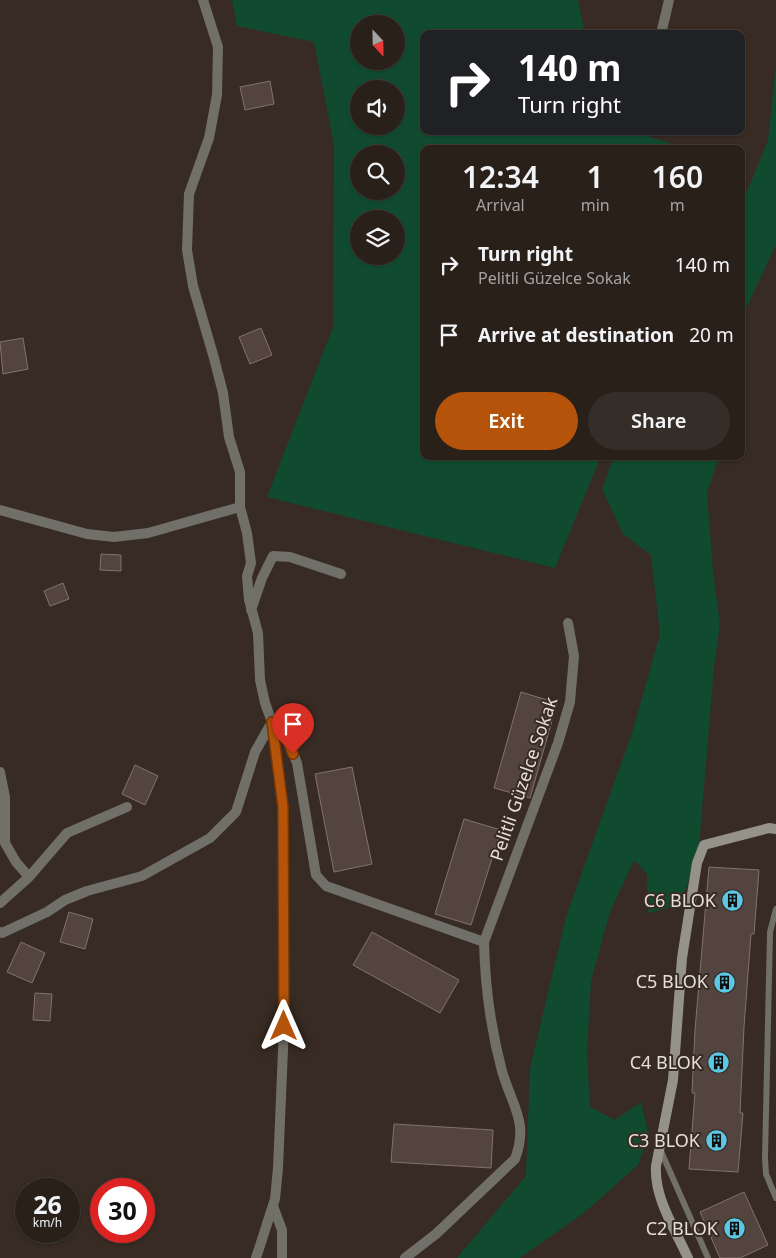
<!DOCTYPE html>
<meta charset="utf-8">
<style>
:root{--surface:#29201a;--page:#352d27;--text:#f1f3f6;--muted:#a5a3a2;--line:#453e39;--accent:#b45309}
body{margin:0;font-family:"Noto Sans",sans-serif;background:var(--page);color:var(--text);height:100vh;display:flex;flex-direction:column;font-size:19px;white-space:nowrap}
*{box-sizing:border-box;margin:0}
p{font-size:16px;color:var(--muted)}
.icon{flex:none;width:28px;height:28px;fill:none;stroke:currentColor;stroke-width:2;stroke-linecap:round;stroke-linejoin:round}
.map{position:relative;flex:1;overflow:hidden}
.details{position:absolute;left:420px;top:145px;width:325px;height:315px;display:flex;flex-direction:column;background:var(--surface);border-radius:10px;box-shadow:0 1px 4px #0004,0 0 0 1px var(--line)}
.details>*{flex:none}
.top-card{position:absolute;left:420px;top:30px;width:325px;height:105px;border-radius:10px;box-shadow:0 1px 4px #0004,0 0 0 1px var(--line);background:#202124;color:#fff;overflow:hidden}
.needle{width:32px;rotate:158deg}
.fabs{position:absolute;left:350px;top:15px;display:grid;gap:10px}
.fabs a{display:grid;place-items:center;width:55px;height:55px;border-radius:50%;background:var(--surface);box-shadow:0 1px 4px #0004,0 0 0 1px var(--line);font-size:25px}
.speed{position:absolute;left:15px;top:1178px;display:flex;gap:10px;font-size:25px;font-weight:700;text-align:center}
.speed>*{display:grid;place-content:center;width:65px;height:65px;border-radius:50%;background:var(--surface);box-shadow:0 1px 4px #0004,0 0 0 1px var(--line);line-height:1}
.speed small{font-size:12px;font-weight:400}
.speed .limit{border:8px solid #d22;background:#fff;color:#111}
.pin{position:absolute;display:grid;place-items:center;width:42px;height:42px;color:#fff;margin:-51px -21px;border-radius:50% 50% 50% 0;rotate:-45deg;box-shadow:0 0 5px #0007}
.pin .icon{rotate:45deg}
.me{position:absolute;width:55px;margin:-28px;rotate:0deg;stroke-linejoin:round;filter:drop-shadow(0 0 4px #0008)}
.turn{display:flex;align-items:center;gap:18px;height:105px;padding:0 15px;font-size:22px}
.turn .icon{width:65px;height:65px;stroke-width:2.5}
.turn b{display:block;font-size:35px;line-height:42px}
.eta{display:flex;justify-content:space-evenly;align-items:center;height:85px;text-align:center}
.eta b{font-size:30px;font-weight:600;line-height:35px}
.action{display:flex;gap:10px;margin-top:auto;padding:10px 15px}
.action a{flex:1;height:58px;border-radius:30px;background:var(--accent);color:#fff;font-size:20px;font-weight:600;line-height:58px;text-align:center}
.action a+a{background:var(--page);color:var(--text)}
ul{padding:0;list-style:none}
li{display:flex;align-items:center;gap:15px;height:70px;padding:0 15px}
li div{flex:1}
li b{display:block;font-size:19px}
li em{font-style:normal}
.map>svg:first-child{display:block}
.green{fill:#104b2f;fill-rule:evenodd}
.building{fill:#53443f;stroke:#82726b}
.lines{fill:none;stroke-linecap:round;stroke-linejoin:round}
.lane{stroke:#706f68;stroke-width:6}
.street{stroke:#706f68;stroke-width:10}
.secondary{stroke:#959389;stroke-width:10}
.route-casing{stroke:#753606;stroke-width:12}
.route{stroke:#b45309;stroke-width:9}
.labels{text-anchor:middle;stroke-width:4;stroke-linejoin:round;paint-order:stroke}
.street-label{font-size:18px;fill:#e6ded8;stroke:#372b23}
.poi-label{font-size:18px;fill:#e6ded8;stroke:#372b23;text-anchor:end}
</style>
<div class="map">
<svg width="776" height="1258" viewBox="0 0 776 1258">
<rect width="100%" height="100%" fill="#372b23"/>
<path class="green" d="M 232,0 L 578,0 L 585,34 L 424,34 L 424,131 L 631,131 L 688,149 L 424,149 L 424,456 L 601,456 L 555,568 L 267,497 L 333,327 L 334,145 L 314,42 L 237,26 ZM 359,24 L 396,24 L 396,61 L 359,61 ZM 359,89 L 396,89 L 396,126 L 359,126 ZM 359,154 L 396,154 L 396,191 L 359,191 ZM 359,219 L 396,219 L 396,256 L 359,256 Z
M 776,65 L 776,245 L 741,319 L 741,206 L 768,140 Z
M 614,456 L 719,456 L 707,493 L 713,572 L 720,623 L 714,666 L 699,846 L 681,905 L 648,913 L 647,874 L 634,860 L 610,912 L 591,981 L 587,1054 L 590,1107 L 615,1120 L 641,1102 L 649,1136 L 638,1165 L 585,1212 L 520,1258 L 457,1258 L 526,1176 L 530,1068 L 566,917 L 632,733 L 660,634 L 651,555 L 623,534 L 602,489 Z"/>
<path class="building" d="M 270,81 L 274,104 L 245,110 L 240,87 Z
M 261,328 L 272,355 L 250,364 L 239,337 Z
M 23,338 L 28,369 L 3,374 L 0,342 Z
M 101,554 L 121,555 L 121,571 L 100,570 Z
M 63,583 L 69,599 L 50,606 L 44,591 Z
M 521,692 L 557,703 L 530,798 L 494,788 Z
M 135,765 L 158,776 L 145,805 L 122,794 Z
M 352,767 L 372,864 L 334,872 L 315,774 Z
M 464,819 L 501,830 L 471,925 L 435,914 Z
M 709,867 L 759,870 L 754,934 L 751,934 L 744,1027 L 740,1113 L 743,1113 L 738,1172 L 689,1169 L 695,1093 L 692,1093 L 695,1030 Z
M 69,912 L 93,919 L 85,949 L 60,942 Z
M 372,932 L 459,980 L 440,1013 L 353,965 Z
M 21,942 L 45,953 L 32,983 L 7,972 Z
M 35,993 L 52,994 L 50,1021 L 33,1020 Z
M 394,1124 L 493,1130 L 491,1168 L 391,1162 Z
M 744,1192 L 768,1245 L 740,1258 L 720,1258 L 700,1212 Z"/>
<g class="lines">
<path class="lane" d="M 776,909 L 770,932 L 765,1158 L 766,1174 L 776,1198
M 660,1149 L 708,1258"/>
<path class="street" d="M 203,0 L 218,47 L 217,95 L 209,138 L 189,194 L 187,250 L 193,286 L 214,358 L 223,393 L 229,437 L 240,472 L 240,507 L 247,533 L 251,563 L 247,576 L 249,600 L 258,633 L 260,680 L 265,703 L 272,722 L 283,807 L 284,1026 L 278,1168 L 275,1199 L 256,1258
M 661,34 L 669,0
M 0,510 L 87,534 L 114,537 L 148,533 L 240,507
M 251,610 L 262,578 L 273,556 L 290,557 L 341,574
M 0,772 L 5,797 L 5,843 L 16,862 L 29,877
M 0,903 L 29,877 L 67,833 L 127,807
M 0,932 L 2,933 L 47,912 L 65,900 L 87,891 L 142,876 L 210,838 L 236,812 L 255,752 L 272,722 L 285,733 L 297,763 L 316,875 L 326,886 L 484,942 L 558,743 L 570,702 L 574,656 L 568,623
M 273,1206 L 282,1230 L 282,1258
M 405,1258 L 436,1234 L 515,1159 C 529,1122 512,1106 502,1071 C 491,1030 485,985 484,942"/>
<path class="secondary" d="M 688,1258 C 675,1229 654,1198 656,1166 L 673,1080 L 682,958 L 697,863 L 704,845 L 769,828 L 776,829"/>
</g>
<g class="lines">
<defs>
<path id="route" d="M 284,1026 L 283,807 L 272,722 L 285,734 L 293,754"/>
</defs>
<use href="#route" class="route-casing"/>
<use href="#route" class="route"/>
</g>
<defs>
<symbol id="building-disc" viewBox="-11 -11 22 22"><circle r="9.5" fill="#5bc8e6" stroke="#372b23"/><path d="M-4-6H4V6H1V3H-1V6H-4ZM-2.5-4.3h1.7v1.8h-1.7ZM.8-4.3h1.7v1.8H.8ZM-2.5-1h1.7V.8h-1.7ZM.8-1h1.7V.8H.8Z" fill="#111"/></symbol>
</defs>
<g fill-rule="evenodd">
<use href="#building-disc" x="720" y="888" width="25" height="25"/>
<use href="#building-disc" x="712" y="970" width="25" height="25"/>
<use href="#building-disc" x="706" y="1050" width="25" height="25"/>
<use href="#building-disc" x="704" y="1128" width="25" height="25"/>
<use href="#building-disc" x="722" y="1216" width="25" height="25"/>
</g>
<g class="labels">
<g class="street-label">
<text transform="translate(524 779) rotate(-71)" y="6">Pelitli Güzelce Sokak</text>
</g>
<g class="poi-label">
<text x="716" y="907">C6 BLOK</text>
<text x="708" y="988">C5 BLOK</text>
<text x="702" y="1069">C4 BLOK</text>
<text x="700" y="1147">C3 BLOK</text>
<text x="718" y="1235">C2 BLOK</text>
</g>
</g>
</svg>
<div class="fabs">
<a><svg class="needle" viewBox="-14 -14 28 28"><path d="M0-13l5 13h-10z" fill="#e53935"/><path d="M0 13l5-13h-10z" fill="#a5a3a2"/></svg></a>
<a><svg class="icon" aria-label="sound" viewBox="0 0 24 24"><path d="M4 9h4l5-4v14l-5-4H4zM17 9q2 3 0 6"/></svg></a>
<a><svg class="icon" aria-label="search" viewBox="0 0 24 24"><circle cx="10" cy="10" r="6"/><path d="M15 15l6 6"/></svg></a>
<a><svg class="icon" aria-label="layers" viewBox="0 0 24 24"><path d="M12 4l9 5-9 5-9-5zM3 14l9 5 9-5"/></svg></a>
</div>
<div class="speed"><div>26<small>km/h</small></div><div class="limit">30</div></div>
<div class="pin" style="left:293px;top:754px;background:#d93025"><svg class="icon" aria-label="arrive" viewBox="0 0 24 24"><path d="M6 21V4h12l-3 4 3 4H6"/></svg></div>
<svg class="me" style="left:284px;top:1026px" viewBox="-20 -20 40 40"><path d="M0-17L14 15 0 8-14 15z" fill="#b45309" stroke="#fff" stroke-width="4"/></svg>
<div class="top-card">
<div class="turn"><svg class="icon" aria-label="right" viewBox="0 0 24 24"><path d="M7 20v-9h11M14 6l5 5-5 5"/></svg><div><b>140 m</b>Turn right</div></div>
</div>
<section class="details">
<div class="eta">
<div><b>12:34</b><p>Arrival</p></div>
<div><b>1</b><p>min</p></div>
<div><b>160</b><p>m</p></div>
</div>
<ul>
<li><svg class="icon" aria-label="right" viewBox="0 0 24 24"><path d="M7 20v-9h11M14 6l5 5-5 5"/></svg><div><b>Turn right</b><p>Pelitli Güzelce Sokak</p></div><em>140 m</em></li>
<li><svg class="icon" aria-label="arrive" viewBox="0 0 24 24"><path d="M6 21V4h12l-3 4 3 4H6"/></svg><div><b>Arrive at destination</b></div><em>20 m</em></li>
</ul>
<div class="action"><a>Exit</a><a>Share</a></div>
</section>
</div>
